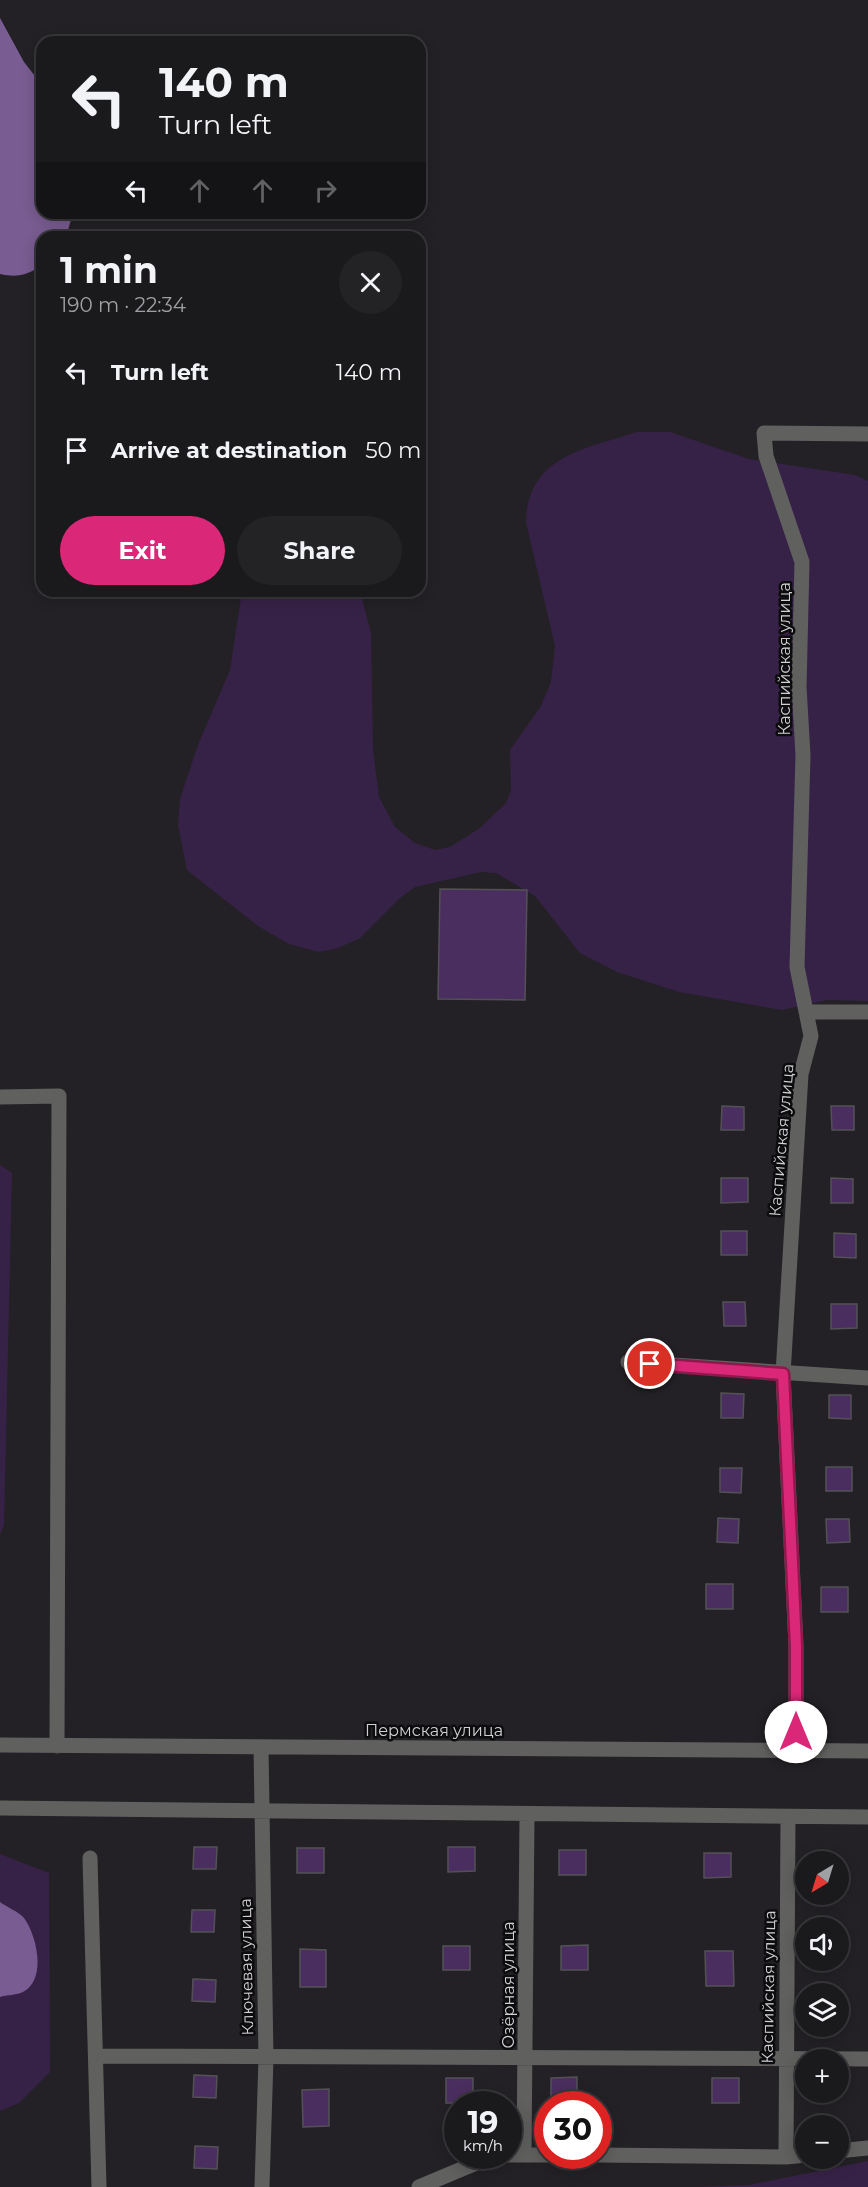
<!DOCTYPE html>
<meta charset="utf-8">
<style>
:root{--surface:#1a191c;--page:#232225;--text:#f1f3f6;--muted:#9fa0a3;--line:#38383b;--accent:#db2777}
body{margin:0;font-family:Montserrat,sans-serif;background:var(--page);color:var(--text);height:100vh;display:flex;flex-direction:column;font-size:22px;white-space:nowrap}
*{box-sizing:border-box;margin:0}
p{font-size:20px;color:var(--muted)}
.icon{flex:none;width:33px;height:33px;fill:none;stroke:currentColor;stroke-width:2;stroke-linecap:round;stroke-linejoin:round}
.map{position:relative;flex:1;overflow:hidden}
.side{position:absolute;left:36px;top:231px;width:390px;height:366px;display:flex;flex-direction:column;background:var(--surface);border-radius:18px;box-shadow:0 3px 15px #0003,0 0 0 2px var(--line)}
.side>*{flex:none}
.top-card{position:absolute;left:36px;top:36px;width:390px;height:183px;border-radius:18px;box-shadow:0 3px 15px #0003,0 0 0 2px var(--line);background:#1a191c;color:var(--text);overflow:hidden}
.needle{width:39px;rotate:218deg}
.fabs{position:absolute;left:795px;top:1851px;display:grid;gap:12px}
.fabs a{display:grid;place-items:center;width:54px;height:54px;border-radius:50%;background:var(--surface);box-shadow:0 3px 15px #0003,0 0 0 2px var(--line);font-size:30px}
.speed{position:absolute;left:444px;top:2091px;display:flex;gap:12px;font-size:30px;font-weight:700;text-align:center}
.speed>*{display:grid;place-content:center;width:78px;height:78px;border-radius:50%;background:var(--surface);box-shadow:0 3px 15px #0003,0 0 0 2px var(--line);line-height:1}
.speed small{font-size:15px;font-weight:400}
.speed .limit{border:9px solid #d22;background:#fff;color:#111}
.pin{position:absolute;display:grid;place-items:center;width:51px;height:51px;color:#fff;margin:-26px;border:3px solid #fff;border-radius:50%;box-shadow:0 2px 6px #0007}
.me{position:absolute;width:66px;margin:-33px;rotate:0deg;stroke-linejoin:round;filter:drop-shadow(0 0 4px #0008)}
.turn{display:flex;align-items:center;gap:21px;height:126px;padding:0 24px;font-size:27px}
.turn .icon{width:78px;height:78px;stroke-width:2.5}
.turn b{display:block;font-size:42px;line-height:51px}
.lanes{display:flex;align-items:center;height:57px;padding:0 24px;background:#0003;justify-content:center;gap:30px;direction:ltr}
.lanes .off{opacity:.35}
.round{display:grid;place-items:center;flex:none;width:63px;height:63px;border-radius:32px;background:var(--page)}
.summary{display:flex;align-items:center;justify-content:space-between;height:102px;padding:0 24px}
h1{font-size:36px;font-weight:700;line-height:45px}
.primary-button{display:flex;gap:12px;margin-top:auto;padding:12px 24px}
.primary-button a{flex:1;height:69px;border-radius:36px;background:var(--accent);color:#fff;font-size:24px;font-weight:700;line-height:69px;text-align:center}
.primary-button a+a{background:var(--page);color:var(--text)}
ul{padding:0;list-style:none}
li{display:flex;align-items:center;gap:18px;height:78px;padding:0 24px}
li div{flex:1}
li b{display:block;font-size:22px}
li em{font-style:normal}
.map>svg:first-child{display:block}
.green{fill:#372247}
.water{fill:#795c91}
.building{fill:#4a2e5f;stroke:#535156;stroke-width:1.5}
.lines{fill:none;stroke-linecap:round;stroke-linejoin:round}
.minor{stroke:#60615f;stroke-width:15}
.route-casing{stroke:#8e194d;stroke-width:15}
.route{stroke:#db2777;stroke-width:10}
.labels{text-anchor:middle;stroke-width:5;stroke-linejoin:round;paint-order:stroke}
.street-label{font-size:16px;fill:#d2d0d3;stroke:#0c0b0d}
</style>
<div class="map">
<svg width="868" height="2187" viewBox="0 0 868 2187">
<rect width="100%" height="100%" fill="#232125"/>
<path class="green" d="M 637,432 L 670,432 L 749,459 L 855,475 L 868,481 L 868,1001 L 827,1000 L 782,1010 L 679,992 L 617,972 L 580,953 L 535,896 L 496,873 L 481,872 L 415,887 L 400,898 L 360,938 L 338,948 L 319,952 L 289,944 L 258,926 L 187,870 L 178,825 L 180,799 L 198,745 L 230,670 L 242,591 L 360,591 L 371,633 L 373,750 L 379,797 L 395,827 L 415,843 L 435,850 L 450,847 L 480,828 L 506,803 L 511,790 L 510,750 L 541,706 L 551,682 L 555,646 L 526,522 C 528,456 585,449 637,432 Z
M 0,1165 L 12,1173 L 4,1525 L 0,1535 Z
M 0,1854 L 49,1873 L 50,2072 L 19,2103 L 0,2111 L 0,1997 L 22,1992 L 23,1917 L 0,1902 Z
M 868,2161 L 868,2187 L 697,2187 L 749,2185 Z"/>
<path class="water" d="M 0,18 L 24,62 L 42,85 L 42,213 L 73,213 L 66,237 L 42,237 L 42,265 C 28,275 17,278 0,274 Z
M 0,1902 C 7,1907 19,1912 24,1918 C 37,1936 47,1979 23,1992 C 17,1995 7,1995 0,1997 Z"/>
<path class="building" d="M 440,889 L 527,890 L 525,1000 L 438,999 Z
M 722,1106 L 744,1107 L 744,1130 L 721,1130 Z
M 831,1106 L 854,1106 L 854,1130 L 832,1130 Z
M 721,1178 L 748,1178 L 748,1202 L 721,1203 Z
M 831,1178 L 853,1179 L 853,1203 L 831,1203 Z
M 721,1231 L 747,1231 L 747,1255 L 721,1255 Z
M 834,1233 L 856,1234 L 856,1258 L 834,1257 Z
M 723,1302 L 745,1302 L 746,1326 L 724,1326 Z
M 831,1304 L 857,1304 L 857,1328 L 831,1329 Z
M 721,1393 L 744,1394 L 743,1418 L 721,1418 Z
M 829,1395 L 851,1395 L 851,1419 L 829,1418 Z
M 826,1467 L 852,1467 L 852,1491 L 826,1491 Z
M 720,1468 L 742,1468 L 741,1493 L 720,1492 Z
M 718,1518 L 739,1519 L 738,1543 L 717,1542 Z
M 826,1519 L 849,1519 L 850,1542 L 827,1543 Z
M 706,1584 L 733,1584 L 733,1609 L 706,1609 Z
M 821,1587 L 848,1587 L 848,1612 L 821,1612 Z
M 194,1847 L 217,1847 L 216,1869 L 193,1869 Z
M 448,1847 L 475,1847 L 475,1871 L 448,1872 Z
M 297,1848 L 324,1848 L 324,1873 L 297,1873 Z
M 559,1850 L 586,1850 L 586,1875 L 559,1875 Z
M 704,1853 L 731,1853 L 731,1877 L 704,1878 Z
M 192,1910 L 215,1910 L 214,1932 L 191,1932 Z
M 588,1945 L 588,1970 L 561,1970 L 561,1946 Z
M 443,1946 L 470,1946 L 470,1970 L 443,1970 Z
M 300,1949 L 326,1950 L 326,1987 L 300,1987 Z
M 705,1951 L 733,1951 L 734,1986 L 706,1986 Z
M 193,1979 L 216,1980 L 215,2002 L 192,2001 Z
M 194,2075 L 217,2076 L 216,2098 L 193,2097 Z
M 577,2077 L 577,2102 L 551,2102 L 551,2078 Z
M 446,2078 L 473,2078 L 473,2103 L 446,2103 Z
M 712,2078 L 739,2078 L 739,2103 L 712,2103 Z
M 329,2089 L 329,2126 L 303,2127 L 302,2090 Z
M 195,2146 L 218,2147 L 217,2169 L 194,2168 Z"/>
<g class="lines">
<path class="minor" d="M 806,1012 L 868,1012
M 0,1097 L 59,1096 L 57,1746
M 628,1362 L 868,1378
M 0,1745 L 868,1751
M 261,1747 L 266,2058 L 262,2187
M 796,1750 L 796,1646 L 783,1374 L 801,1074 L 811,1036 L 797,967 L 803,755 L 799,687 L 802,562 L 766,456 L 764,433 L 868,434
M 0,1808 L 868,1817
M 90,1858 L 99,2187
M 96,2056 L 868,2059
M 838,2151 L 868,2148
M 508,2155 L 548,2155
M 524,2155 L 527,1815
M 598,2155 L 786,2157 L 806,2155
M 786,2157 L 788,1817
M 419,2187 L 493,2156"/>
</g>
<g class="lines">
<defs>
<path id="route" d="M 650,1364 L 783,1374 L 796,1646 L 796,1732"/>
</defs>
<use href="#route" class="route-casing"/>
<use href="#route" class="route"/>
</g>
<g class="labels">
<g class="street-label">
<text transform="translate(784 659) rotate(-90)" y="6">Каспийская улица</text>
<text transform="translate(781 1140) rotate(-85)" y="6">Каспийская улица</text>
<text x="434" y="1736">Пермская улица</text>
<text transform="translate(246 1967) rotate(-91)" y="6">Ключевая улица</text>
<text transform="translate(508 1985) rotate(-90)" y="6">Озёрная улица</text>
<text transform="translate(768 1987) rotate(-89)" y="6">Каспийская улица</text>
</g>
</g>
</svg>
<div class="fabs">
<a><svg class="needle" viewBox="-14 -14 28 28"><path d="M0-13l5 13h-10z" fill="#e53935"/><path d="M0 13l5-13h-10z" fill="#9fa0a3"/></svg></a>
<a><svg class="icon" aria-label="sound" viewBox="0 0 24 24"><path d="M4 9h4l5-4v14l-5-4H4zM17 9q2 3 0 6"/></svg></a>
<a><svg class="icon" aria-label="layers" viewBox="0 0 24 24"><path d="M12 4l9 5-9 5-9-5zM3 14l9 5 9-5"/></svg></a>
<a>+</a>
<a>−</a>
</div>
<div class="speed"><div>19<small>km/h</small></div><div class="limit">30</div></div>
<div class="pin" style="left:650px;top:1364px;background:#d93025"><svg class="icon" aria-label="arrive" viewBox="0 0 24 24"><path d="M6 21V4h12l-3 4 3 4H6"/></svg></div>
<svg class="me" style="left:796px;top:1732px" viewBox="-20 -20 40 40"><circle r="19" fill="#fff"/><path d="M0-13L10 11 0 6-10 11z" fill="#db2777"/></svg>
<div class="top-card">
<div class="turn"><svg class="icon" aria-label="left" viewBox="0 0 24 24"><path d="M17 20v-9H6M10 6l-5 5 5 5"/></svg><div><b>140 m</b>Turn left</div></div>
<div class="lanes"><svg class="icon" aria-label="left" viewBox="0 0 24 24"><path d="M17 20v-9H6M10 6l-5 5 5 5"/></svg><svg class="icon off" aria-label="ahead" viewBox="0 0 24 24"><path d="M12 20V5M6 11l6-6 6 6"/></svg><svg class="icon off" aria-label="ahead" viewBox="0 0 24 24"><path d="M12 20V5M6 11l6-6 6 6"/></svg><svg class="icon off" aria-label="right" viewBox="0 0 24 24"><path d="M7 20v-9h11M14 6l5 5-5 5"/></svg></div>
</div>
<section class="side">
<div class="summary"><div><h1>1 min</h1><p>190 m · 22:34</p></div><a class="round"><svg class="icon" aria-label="close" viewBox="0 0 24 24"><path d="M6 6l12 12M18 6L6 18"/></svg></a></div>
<ul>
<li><svg class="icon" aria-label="left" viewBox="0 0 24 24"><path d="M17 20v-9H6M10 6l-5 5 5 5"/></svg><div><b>Turn left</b></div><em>140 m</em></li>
<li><svg class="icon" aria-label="arrive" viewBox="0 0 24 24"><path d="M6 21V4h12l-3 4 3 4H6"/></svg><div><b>Arrive at destination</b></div><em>50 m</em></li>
</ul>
<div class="primary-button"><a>Exit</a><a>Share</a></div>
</section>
</div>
